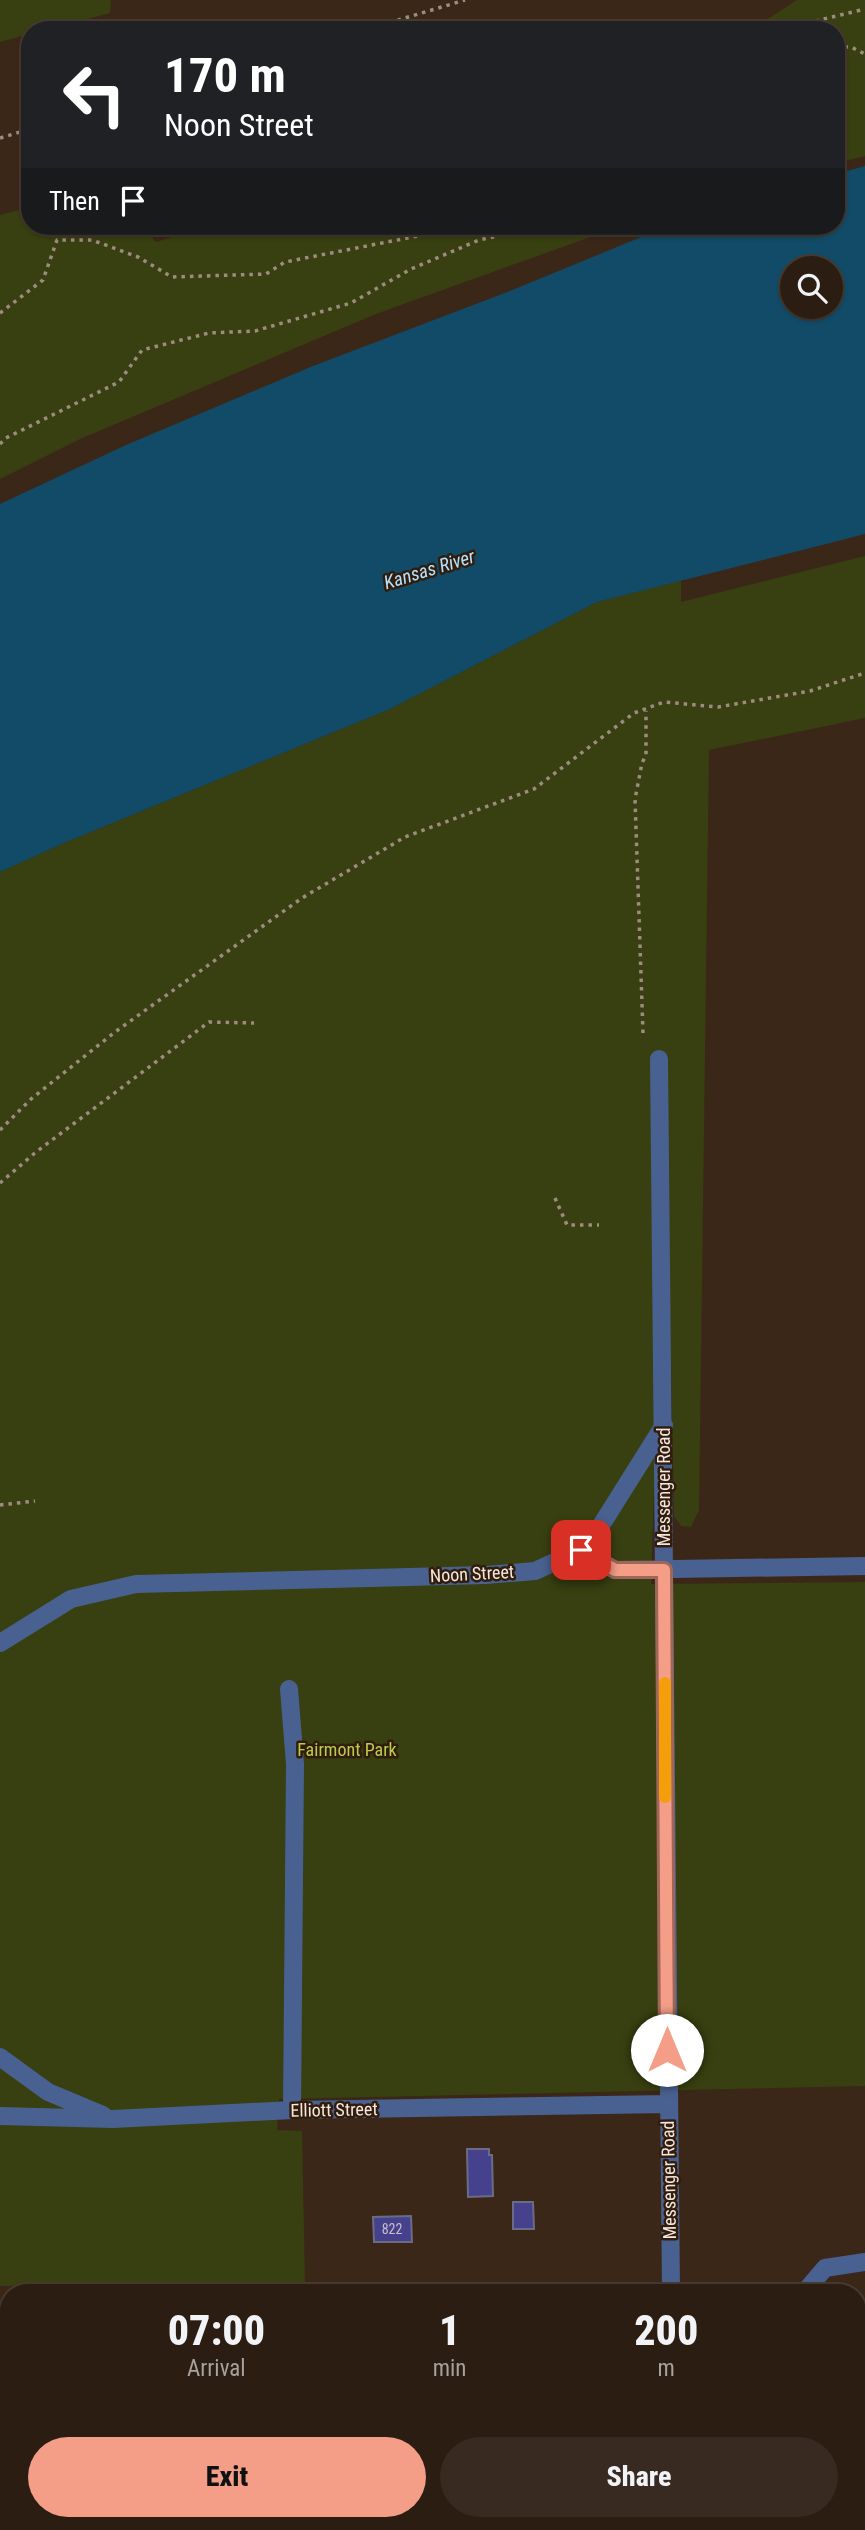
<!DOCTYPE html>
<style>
:root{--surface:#2c1d12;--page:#382a20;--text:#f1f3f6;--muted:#a6a29f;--line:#483b32;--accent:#f49e87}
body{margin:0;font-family:"Roboto Condensed",sans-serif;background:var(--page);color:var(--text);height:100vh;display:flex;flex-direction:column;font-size:26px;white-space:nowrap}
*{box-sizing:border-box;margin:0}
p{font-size:23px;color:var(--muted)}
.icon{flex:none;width:38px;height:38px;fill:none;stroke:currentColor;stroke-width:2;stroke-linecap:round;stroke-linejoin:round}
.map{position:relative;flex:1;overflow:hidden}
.sheet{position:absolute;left:0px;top:2284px;width:866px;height:247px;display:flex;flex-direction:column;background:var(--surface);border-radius:28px 28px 0 0;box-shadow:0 2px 5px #0004,0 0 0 2px var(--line)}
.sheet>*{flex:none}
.banner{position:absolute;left:21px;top:21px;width:824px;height:214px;border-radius:28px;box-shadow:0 2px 5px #0004,0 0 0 2px var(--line);background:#202124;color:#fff;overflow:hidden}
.buttons{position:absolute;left:780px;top:256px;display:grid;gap:14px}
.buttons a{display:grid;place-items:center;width:63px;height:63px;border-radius:50%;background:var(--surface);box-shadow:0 2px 5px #0004,0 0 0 2px var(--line);font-size:35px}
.pin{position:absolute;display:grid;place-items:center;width:60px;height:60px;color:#fff;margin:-30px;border-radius:14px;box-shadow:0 4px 10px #0006}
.me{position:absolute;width:77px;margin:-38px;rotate:0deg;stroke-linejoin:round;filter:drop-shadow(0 0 5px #0008)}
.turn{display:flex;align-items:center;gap:24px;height:147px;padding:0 28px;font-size:32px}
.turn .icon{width:91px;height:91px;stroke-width:2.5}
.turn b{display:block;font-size:49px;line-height:60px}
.then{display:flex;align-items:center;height:66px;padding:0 28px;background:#0003;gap:14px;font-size:26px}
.eta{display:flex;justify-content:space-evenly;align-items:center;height:119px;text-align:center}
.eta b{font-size:42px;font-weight:800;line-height:49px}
.button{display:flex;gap:14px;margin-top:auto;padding:14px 28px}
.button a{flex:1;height:80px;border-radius:42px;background:var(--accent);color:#111;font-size:28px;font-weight:800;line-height:80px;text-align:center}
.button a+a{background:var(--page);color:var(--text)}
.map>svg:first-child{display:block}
.green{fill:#383f10}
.water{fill:#124b67;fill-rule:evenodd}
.building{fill:#46418d;stroke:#6a6c85;stroke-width:2}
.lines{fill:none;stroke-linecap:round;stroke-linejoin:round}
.path{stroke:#9d8c80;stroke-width:3.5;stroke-dasharray:3.5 5;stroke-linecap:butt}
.minor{stroke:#496190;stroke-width:18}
.route-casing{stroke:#9f6758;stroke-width:18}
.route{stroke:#f49e87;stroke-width:12}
.slow{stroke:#f59e0b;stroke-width:12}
.labels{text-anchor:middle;stroke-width:5;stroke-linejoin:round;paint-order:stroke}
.number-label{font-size:14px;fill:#c9beca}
.street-label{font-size:18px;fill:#f5e7de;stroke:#311d0e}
.park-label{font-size:18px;fill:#bbcd4d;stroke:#311d0e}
.water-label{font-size:19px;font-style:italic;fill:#b4e2fe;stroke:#311d0e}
</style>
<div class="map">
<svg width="865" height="2530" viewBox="0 0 865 2530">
<rect width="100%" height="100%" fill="#3b2718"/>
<path class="green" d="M 0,0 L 111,0 L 110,13 L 46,30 L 30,30 L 30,34 L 0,42 Z
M 797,0 L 865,0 L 865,156 L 837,163 L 836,30 L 751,30 Z
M 30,207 L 30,226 L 143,226 L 156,242 L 207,226 L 621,226 L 376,314 L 80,439 L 0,479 L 0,215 Z
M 865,556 L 865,718 L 709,750 L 699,1510 L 691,1527 L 681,1526 L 674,1516 L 666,1105 L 651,1584 L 865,1582 L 865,2086 L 279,2099 L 277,2130 L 302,2131 L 305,2284 L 0,2286 L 0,872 L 64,843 L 390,709 L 597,602 L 681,580 L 681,602 Z"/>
<path class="water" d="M 865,166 L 865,534 L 597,602 L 390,709 L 64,843 L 0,872 L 0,504 L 126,445 L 313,366 L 510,291 L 668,226 L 836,226 L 837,174 ZM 793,268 L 831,268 L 831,306 L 793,306 Z"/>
<path class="building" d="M 467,2149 L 489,2149 L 489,2155 L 492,2155 L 493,2196 L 468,2197 Z
M 513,2202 L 533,2202 L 534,2229 L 513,2229 Z
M 411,2216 L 412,2242 L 374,2242 L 373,2217 Z"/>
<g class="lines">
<path class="path" d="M 365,30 L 465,0
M 792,30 L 799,25 L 865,9
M 836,47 L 851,47 L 865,54
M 0,138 L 30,129
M 0,313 L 43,280 L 57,240 L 92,240 L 138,257 L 172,277 L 266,274 L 285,262 L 428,234 L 444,226
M 0,444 L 6,438 L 119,382 L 142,350 L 209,333 L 255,331 L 351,303 L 411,269 L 479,240 L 543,226
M 643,1033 L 635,799 L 642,763 L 646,755 L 646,711
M 0,1130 L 31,1099 L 115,1032 L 302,898 L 405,837 L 534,789 L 634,713 L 664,702 L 718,707 L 810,691 L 865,673
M 0,1183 L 36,1152 L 209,1022 L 254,1023
M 555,1198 L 567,1225 L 599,1225
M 0,1505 L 35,1501"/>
<path class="minor" d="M 659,1059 L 671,2292
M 581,1550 L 600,1527 L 664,1425
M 0,1643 L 71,1599 L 136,1584 L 486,1575 L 535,1571 L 581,1550 L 615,1570 L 865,1566
M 289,1689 L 295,1764 L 292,2110
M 0,2057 L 48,2092 L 103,2115
M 0,2116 L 113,2119 L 292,2110 L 667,2104
M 807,2292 L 808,2288 L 825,2268 L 865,2262
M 674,2522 L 675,2530"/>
</g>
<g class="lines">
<defs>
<path id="route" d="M 581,1550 L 615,1570 L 664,1570 L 667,2050"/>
</defs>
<use href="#route" class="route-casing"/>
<use href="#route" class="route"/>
<path class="slow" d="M 665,1683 L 665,1797"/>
</g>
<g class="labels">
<g class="number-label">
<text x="392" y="2234">822</text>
</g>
<g class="street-label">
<text transform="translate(664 1487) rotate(-90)" y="6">Messenger Road</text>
<text transform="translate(472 1574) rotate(-3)" y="6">Noon Street</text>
<text transform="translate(334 2110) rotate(-1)" y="6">Elliott Street</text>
<text transform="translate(669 2180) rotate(-91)" y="6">Messenger Road</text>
</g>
<g class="park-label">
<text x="347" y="1756">Fairmont Park</text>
</g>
<g class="water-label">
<text transform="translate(429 569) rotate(-17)" y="7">Kansas River</text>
</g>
</g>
</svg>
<div class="buttons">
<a><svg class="icon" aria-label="search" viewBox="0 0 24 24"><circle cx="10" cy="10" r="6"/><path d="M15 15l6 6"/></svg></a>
</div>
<div class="pin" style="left:581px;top:1550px;background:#d93025"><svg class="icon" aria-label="arrive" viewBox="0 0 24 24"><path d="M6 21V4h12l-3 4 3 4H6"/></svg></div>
<svg class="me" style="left:667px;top:2050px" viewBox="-20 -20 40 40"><circle r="19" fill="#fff"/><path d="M0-13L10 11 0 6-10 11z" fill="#f49e87"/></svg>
<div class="banner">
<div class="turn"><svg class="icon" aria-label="left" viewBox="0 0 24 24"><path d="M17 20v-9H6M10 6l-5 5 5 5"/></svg><div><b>170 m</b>Noon Street</div></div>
<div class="then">Then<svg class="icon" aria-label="arrive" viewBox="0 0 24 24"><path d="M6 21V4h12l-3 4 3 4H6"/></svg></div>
</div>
<section class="sheet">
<div class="eta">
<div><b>07:00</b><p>Arrival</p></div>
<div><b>1</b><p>min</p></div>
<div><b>200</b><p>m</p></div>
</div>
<div class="button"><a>Exit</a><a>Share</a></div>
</section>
</div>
